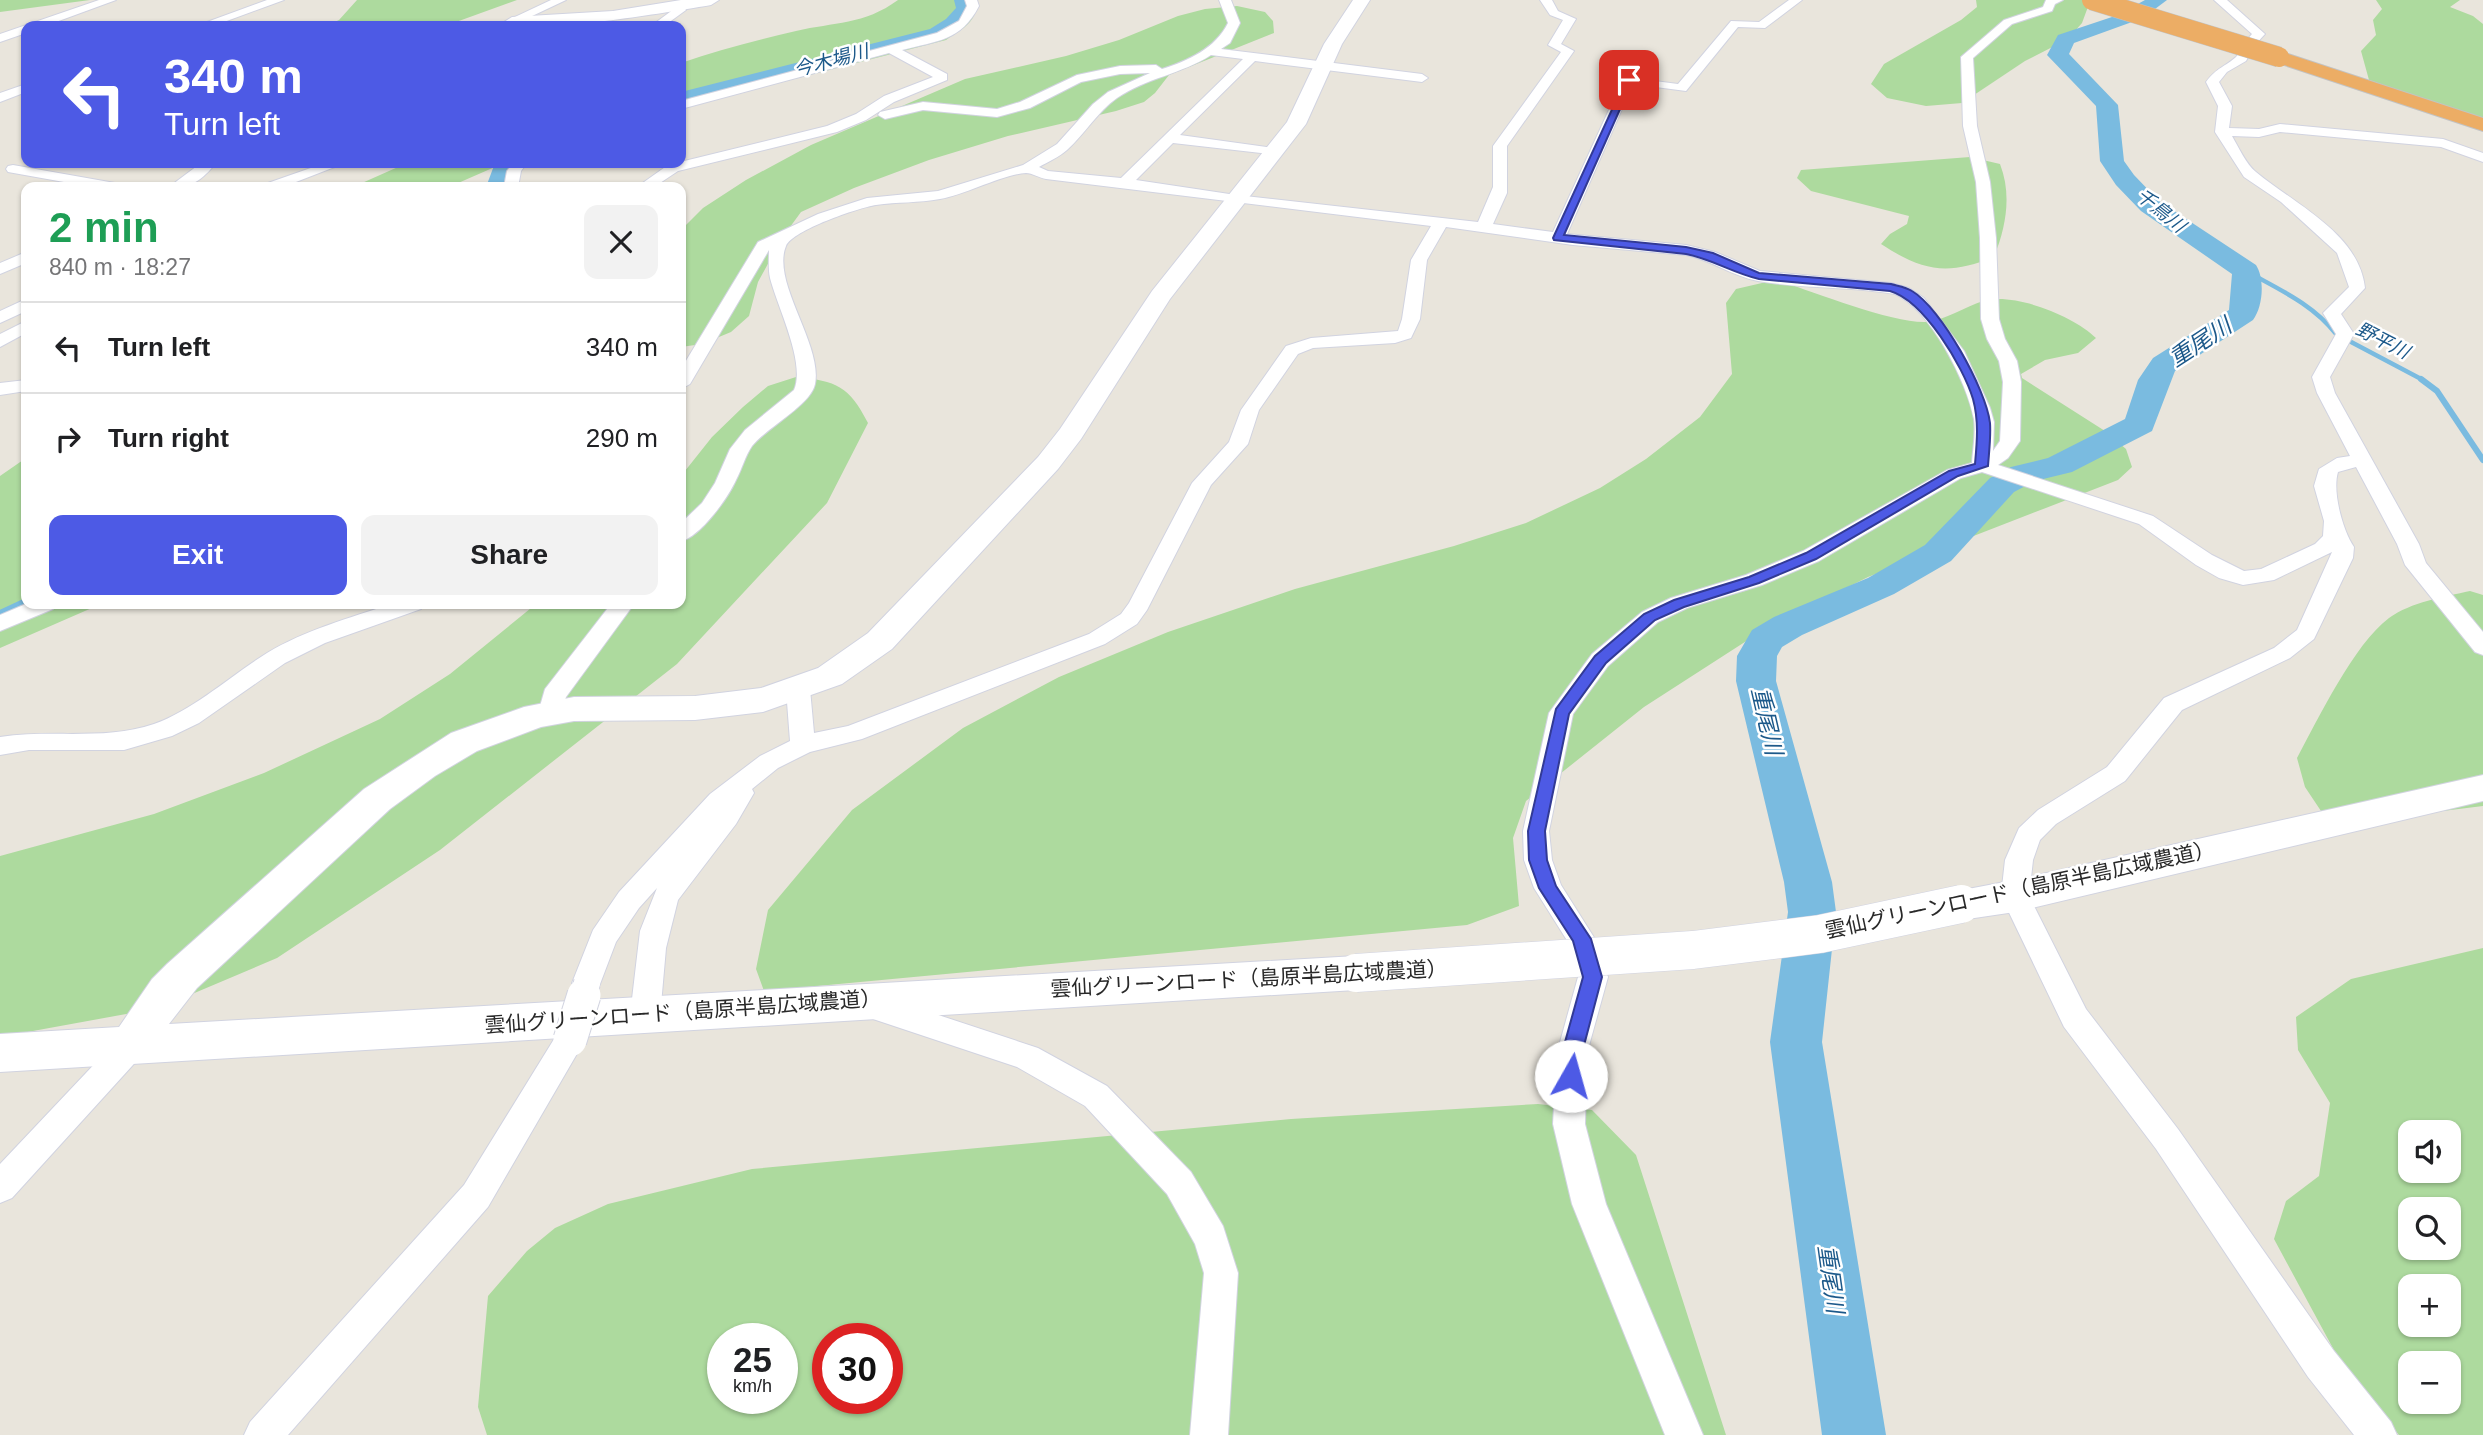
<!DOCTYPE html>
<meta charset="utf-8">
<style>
:root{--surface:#fff;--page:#f2f2f2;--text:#202124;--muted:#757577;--line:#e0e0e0;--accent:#4d5ae5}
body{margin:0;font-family:Arial,"Noto Sans JP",sans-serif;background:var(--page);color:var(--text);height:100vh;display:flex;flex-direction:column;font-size:26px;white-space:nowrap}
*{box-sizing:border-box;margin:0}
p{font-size:23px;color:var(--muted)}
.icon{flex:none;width:38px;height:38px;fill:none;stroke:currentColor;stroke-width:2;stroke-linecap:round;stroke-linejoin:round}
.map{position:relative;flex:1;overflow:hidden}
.panel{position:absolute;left:21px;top:182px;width:665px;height:427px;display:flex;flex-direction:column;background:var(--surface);border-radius:14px;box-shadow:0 2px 5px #0004}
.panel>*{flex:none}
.top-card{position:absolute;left:21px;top:21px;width:665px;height:147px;border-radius:14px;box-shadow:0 2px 5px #0004;background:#4d5ae5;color:#fff;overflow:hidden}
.buttons{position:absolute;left:2398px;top:1120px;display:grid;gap:14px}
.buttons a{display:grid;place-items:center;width:63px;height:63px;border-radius:14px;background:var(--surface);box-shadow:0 2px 5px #0004;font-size:35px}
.speed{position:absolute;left:707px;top:1323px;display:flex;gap:14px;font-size:35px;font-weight:700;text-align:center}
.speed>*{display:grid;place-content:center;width:91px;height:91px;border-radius:50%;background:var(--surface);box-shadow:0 2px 5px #0004;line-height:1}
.speed small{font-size:18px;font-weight:400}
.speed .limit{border:10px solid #d22;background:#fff;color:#111}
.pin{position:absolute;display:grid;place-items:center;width:60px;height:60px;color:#fff;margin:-30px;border-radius:14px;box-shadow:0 4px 10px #0006}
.me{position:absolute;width:77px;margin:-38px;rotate:7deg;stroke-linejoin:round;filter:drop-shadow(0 0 5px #0008)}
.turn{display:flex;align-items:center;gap:24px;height:147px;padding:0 28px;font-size:32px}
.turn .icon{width:91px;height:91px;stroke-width:2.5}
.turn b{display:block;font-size:49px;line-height:60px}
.round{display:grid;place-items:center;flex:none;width:74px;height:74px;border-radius:14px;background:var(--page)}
.headline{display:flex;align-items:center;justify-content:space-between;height:119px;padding:0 28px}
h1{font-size:42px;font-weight:800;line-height:52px;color:#1e9e55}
.button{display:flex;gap:14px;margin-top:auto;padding:14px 28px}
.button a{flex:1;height:80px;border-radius:14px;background:var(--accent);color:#fff;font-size:28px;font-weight:800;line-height:80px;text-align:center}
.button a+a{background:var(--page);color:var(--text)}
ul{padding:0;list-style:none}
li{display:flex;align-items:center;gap:21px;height:91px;padding:0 28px;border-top:2px solid var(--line)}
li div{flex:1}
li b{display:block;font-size:26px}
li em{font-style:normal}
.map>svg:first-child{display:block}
.green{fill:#adda9e;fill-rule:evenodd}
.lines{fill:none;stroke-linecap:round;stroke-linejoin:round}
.stream-far1{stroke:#7abbe0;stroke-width:4.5}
.stream{stroke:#7abbe0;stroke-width:6}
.river{fill:#7abbe0;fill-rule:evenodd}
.street-casing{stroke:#d1d3e0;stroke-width:2}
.secondary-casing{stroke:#d1d3e0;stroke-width:2}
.highway-casing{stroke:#c3c3c3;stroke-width:2}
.street{fill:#fff;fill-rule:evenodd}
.secondary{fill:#fff;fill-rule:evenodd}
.highway{fill:#ecad65;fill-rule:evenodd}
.street-bridge-far1-casing{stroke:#d1d3e0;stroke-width:28;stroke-linecap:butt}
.street-bridge-casing{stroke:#d1d3e0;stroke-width:35;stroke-linecap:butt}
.secondary-bridge-casing{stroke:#d1d3e0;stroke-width:39;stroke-linecap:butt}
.highway-bridge-casing{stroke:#c3c3c3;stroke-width:21;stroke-linecap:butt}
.street-bridge-far1{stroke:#fff;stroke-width:26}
.street-bridge{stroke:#fff;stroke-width:33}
.secondary-bridge{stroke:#fff;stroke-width:38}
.highway-bridge{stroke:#ecad65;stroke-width:20}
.route{fill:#4d5ae5;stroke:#323a95;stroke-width:2}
.labels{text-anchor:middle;stroke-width:5;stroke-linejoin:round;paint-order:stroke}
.far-water-label{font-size:19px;font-style:italic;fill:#1c598a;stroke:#fff}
.street-label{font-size:21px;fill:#292929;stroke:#fff}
.water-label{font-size:23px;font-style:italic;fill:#1c598a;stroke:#fff}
</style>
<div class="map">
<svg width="2483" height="1435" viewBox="0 0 2483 1435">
<rect width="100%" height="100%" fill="#e9e5dc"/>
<path class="green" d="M 0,0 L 90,0 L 0,12 Z
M 357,0 L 517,0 L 445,26 L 326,26 L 339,20 Z
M 898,0 L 975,0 C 980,21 961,30 946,40 L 681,108 L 681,63 C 718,50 757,40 796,31 C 834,22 864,25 898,0 Z
M 1976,0 L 2084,0 L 2089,4 L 2082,23 L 2068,39 L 2025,61 L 1962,103 L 1926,106 L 1887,98 L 1871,84 L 1884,64 L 1961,20 L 1977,7 Z
M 2376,0 L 2460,0 L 2450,7 L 2473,16 L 2483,24 L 2483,120 L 2369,80 L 2361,51 L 2376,35 L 2373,20 L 2382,9 Z
M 1237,6 L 1265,12 L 1273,21 L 1274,33 L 1169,75 L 1155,93 L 1144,102 L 1116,111 L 1008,136 L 929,160 L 854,188 L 801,212 L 782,238 L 758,282 L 749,316 L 731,332 L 702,344 L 681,347 L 681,230 L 703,208 L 746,180 L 811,145 L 965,79 L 1066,56 L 1119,40 L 1178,16 L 1205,9 Z
M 1970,157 L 2000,164 C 2012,195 2006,227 1994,257 C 1947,276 1922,271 1881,244 L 1890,234 L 1907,224 L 1909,216 L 1811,191 L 1797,178 L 1801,170 Z
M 407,163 L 504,163 L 449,187 L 353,187 Z
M 1783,282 C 1816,293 1895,324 1927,322 C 1945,320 1965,307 1983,301 C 2014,292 2074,316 2096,338 L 2078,353 L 2045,360 L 2021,374 L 2022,378 L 2105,431 L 2126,449 L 2132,467 L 2118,480 L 1868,577 L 1765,629 L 1644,707 L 1526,801 L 1513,838 L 1519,906 L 1467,925 L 764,991 L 756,969 L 768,910 L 852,810 L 963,728 L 1059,677 L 1168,632 L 1295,589 L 1454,546 L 1526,523 L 1600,488 L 1646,459 L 1700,417 L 1732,374 L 1726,303 L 1736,289 L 1762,283 Z
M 796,377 C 837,381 849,386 868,423 L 827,503 L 677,664 L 440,850 L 277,958 L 159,1008 L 0,1037 L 0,856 L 154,814 L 264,773 L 380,719 L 450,674 L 536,604 L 681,604 L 681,476 L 712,437 L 743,407 L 768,386 Z
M 26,458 L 26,604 L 101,604 L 0,648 L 0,476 Z
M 2470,591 L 2483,595 L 2483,806 L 2362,821 L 2321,811 L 2305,787 L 2297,758 C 2318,719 2354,644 2389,618 C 2411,602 2444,597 2470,591 Z
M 2483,948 L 2483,1435 L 2399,1435 L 2342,1365 L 2274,1239 L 2286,1201 L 2319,1176 L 2330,1103 L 2298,1050 L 2296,1017 L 2351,979 ZM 2410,1132 L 2448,1132 L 2448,1171 L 2410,1171 ZM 2410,1209 L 2448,1209 L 2448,1248 L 2410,1248 ZM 2410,1286 L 2448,1286 L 2448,1325 L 2410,1325 ZM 2410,1363 L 2448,1363 L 2448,1402 L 2410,1402 Z
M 1538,1104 L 1592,1110 L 1636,1155 L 1726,1435 L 487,1435 L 478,1407 L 488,1296 L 527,1251 L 555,1228 L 608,1204 L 752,1169 L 1291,1119 ZM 723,1339 L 782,1339 L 782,1398 L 723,1398 ZM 828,1339 L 887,1339 L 887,1398 L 828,1398 Z"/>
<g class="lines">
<path class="stream-far1" d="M 2246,271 C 2278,289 2313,304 2336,334 L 2423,380"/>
<path class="stream" d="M 2421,379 L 2437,391 L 2483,460
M 0,613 L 26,601"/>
<path class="river" d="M 954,0 L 974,0 L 976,8 L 964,24 L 944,37 L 681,106 L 681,92 L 930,29 L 946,19 L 956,8 Z
M 2145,0 L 2167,0 L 2143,18 L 2074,43 L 2069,54 L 2118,105 L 2124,161 L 2134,175 L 2159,201 L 2256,265 C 2265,279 2263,307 2253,320 L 2175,371 L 2152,431 L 2072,472 L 2035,481 L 2014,492 L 1951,561 L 1894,594 L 1802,635 L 1782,647 L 1777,656 L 1776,681 L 1832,882 L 1836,912 L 1822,1042 L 1886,1435 L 1822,1435 L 1770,1042 L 1788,912 L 1784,882 L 1736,681 L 1737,656 L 1752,630 L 1774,617 L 1868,578 L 1925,545 L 1990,478 L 2011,467 L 2048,458 L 2125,419 L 2138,380 L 2153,358 L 2229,310 L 2232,274 L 2141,211 L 2116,185 L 2100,161 L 2096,106 L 2047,55 L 2058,35 L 2118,15 Z
M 495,163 L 519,163 L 511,187 L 486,187 Z"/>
<defs>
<path id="street" d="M 99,0 L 116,0 L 45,26 L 26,26 L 26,33 L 0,42 L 0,34 Z
M 267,0 L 284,0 L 213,26 L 196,26 Z
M 551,0 L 566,0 L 511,26 L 496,26 Z
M 965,0 L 977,0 L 979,6 C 961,41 937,41 902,50 L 947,74 L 947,80 L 894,102 L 866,120 L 837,132 L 678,171 L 654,187 L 637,187 L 668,165 L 827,126 L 856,114 L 884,96 L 933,77 L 889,53 L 681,109 L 681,101 L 937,33 L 959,21 L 967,6 Z
M 1219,0 L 1231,0 L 1240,23 L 1230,43 L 1221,49 L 1422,74 L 1428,78 L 1422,82 L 1255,61 L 1180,135 L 1274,148 L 1281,152 L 1279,155 L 1173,143 L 1136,180 L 1236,195 L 1478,222 L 1493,187 L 1493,146 L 1561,52 L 1548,45 L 1563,20 L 1550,15 L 1540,0 L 1552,0 L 1558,11 L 1576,19 L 1561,44 L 1574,51 L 1507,146 L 1507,193 L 1493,224 L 1553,232 L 1624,77 L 1678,84 L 1731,21 L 1759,22 L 1789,0 L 1802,0 L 1765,28 L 1738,27 L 1686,91 L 1633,84 L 1567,234 L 1686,245 L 1715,252 L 1760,271 L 1891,283 L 1909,288 L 1924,298 L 1964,351 L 1990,408 L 1994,422 L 1993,451 L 2000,441 L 2003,382 L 1999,361 L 1987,339 L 1981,319 L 1980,238 L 1976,182 L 1963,126 L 1961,57 L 2004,20 L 2043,7 L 2046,0 L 2063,0 L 2055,4 L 2052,11 L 2012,24 L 1973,58 L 1977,126 L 1990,182 L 1996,238 L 1999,319 L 2005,339 L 2017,361 L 2021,382 L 2020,441 L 2008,458 L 1998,465 L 2153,516 L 2212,555 L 2244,571 L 2261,569 L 2315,544 L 2323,536 L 2324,521 L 2314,486 L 2319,469 L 2337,458 L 2350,456 L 2317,393 L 2312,377 L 2336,334 L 2323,313 L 2349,287 L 2337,253 L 2281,202 L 2244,177 L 2215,132 L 2218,106 L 2206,82 C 2217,67 2225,67 2236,57 C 2242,51 2245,41 2252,34 L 2214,0 L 2227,0 L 2265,34 L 2253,47 L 2246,61 L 2227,72 L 2219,82 L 2232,106 L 2229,128 L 2259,129 L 2280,124 L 2443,139 L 2483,153 L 2483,162 L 2441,147 L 2280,132 L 2259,137 L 2232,136 C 2239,148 2246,164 2256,172 C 2294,204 2359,233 2365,288 L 2341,314 L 2354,334 L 2330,377 L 2335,393 L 2419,544 L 2426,563 L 2483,632 L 2483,655 L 2475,652 L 2405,565 L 2397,544 L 2356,467 L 2338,472 C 2332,492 2343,531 2354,547 L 2353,558 L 2314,639 L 2290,658 L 2182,710 L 2125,781 L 2056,824 L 2040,840 L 2033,860 L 2029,896 L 2086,1009 L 2178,1129 L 2334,1351 L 2391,1422 L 2397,1435 L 2354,1435 L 2308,1377 L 2156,1149 L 2064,1027 L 2001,896 L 2005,860 L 2019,828 L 2038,810 L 2107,767 L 2164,698 L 2274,648 L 2297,630 L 2332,552 L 2274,580 L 2243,585 L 2219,578 L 2196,565 L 2139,524 L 1982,472 L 1961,478 L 1819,561 L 1762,585 L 1687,608 L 1658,622 L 1608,666 L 1573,714 L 1549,831 L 1552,860 L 1561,885 L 1595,939 L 1608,977 L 1587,1053 L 1585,1124 L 1606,1204 L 1703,1435 L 1665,1435 L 1572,1204 L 1553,1124 L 1557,1053 L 1578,977 L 1568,942 L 1534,888 L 1524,860 L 1523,831 L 1549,713 L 1592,654 L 1642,612 L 1671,598 L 1746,575 L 1803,551 L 1947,470 L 1972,463 C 1973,448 1976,433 1974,419 C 1967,382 1931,310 1895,294 C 1850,286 1803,289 1758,281 C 1732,276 1711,260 1686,255 L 1573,245 L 1446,227 L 1427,260 L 1420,319 L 1411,338 L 1395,343 L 1313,348 L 1298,354 L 1259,410 L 1248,444 L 1211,485 L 1147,610 L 1137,624 L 1105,644 L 862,739 L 810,752 L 778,768 L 752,789 L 754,793 L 736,824 L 678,900 L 666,948 L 660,1016 L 656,1025 L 645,1029 L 634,1025 L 630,1016 L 640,931 L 657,888 L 639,908 L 616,942 L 597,992 L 587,995 L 577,992 L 572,983 L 593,930 L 619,892 L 710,794 L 760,756 L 790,741 L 786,689 L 790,683 L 798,681 L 806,683 L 810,689 L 814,733 L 848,726 L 1089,634 L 1121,614 L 1129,603 L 1192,483 L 1229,442 L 1241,410 L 1286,346 L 1311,338 L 1398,331 L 1402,319 L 1411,260 L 1431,226 L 1046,179 C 1040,178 1032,173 1026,173 C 1003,174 965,195 940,199 C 919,203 897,202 876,205 C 858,208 793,230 786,246 C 771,282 823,345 815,384 C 811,405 766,428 752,446 C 745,456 742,469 736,480 C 728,498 700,537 681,541 L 681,523 L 702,503 L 715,483 L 730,449 L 745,430 L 794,390 C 806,363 777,306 770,278 C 768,269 769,259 769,250 L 690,384 L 681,389 L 681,369 L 758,242 L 818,214 L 867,198 L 938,191 L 1023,165 L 1057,144 L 1093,104 L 1108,92 L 1150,73 L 1120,74 L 1081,82 L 1030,108 L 997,117 L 923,110 L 885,119 L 878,115 L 880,112 L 923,102 L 997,109 L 1020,102 L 1077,75 L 1120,66 L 1156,65 L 1162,69 C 1188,61 1216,48 1228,23 ZM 1211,55 L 1243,59 L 1121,178 L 1048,171 L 1039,167 C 1048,162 1059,157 1067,150 C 1085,134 1097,112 1117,98 C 1146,78 1182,74 1211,55 Z
M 675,5 L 683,5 L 686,10 L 664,26 L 651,26 L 674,9 Z
M 26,84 L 26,92 L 0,102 L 0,93 Z
M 201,163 L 216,163 C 201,181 193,187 169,187 Z
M 325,163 L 345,163 L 283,187 L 263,187 L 265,184 Z
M 513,163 L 527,163 L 521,171 L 518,187 L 504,187 L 507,171 Z
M 13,165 L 115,183 L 122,187 L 92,187 L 8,172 L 6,169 L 8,166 Z
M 26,252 L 26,263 L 0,274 L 0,263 Z
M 26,299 L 26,311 L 0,323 L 0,311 Z
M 26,321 L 26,333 L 0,347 L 0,334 Z
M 26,380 L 26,391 L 0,395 L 0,383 Z
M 26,604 L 56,604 L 53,609 L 0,631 L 0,615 Z
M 391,604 L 424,604 L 421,609 L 325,643 L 285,663 L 199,723 L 172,736 L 124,750 L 29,750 L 0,755 L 0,737 C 51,729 105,741 154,724 C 195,709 230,676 267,653 C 305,630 350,618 391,604 Z
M 611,604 L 634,604 L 566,697 L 559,719 L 550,721 L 541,719 L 538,713 L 545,689 Z
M 875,994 L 1038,1048 L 1107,1086 L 1191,1172 L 1223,1226 L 1238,1273 L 1228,1435 L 1190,1435 L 1204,1273 L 1195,1244 L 1167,1194 L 1085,1106 L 1017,1067 L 864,1016 L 860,1007 L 864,998 Z
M 570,1027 L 581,1031 L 585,1040 L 488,1207 L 288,1435 L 244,1435 L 250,1422 L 464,1185 L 559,1031 Z
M 131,1033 L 142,1037 L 146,1046 L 142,1055 L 12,1198 L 0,1203 L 0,1164 L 120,1037 Z"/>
<path id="secondary" d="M 681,0 L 719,0 L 711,5 C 682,10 518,38 504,22 L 512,17 L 613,11 Z
M 1353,0 L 1370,0 L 1342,44 L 1306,124 L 1170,299 L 1081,439 L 1058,469 L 892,649 L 842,684 L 763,712 L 695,720 L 574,721 L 541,727 L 477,751 L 435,776 L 390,809 L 197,988 L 169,1024 L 1356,956 L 1371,961 L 1377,973 L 1371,985 L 1356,990 L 0,1072 L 0,1034 L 119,1027 L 152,979 L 167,964 L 364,789 L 451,733 L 524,707 L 574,697 L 695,696 L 761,688 L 818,668 L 868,633 L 1038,457 L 1060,429 L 1152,291 L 1287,122 L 1324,44 Z
M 2483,775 L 2483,801 L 2015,912 L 1961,920 L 1947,915 L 1941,904 L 1947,893 L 2015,880 Z"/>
<path id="highway" d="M 2279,51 L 2483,118 L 2483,131 L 2272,61 L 2269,57 L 2272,53 Z"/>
</defs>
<use href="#street" class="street-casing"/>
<use href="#secondary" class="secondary-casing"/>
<use href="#highway" class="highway-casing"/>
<use href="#street" class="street"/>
<use href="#secondary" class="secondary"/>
<use href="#highway" class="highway"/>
<defs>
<path id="street-bridge-far1" d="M 583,996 L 587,983"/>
<path id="street-bridge" d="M 570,1040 L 584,995"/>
<path id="secondary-bridge" d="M 1356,973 L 1693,950 L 1820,934 L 1961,904"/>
<path id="highway-bridge" d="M 2092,0 L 2279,57"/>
</defs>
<use href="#street-bridge-far1" class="street-bridge-far1-casing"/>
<use href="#street-bridge" class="street-bridge-casing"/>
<use href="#secondary-bridge" class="secondary-bridge-casing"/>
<use href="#highway-bridge" class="highway-bridge-casing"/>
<use href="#street-bridge-far1" class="street-bridge-far1"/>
<use href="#street-bridge" class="street-bridge"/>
<use href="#secondary-bridge" class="secondary-bridge"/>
<use href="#highway-bridge" class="highway-bridge"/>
</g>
<path class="route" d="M 1626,79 L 1633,80 L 1564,235 L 1686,247 L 1713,253 L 1759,273 L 1891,284 C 1898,286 1906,287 1912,291 C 1941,308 1986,389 1990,423 C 1991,437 1989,452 1988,466 L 1958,476 L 1816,559 L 1759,583 L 1684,607 L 1655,620 L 1606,663 L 1569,714 L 1545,831 L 1547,860 L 1556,886 L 1591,939 L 1602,977 L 1582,1053 L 1581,1076 L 1578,1083 L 1571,1085 L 1564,1083 L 1561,1076 L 1562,1053 L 1583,977 L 1573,941 L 1539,888 L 1529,860 L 1528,831 L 1556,709 L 1595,656 L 1644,614 L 1674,600 L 1749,577 L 1806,553 L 1949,471 L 1975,464 C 1977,442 1979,421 1973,399 C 1963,366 1924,301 1890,291 L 1759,279 C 1733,273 1712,259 1686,254 L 1554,240 L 1553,238 Z"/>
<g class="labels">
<g class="far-water-label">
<text transform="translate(831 60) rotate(-15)" y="7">今木場川</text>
<text transform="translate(2161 210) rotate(39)" y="7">千鳥川</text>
<text transform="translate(2383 340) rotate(27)" y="7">野平川</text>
</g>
<g class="street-label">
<text transform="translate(2020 890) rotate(-12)" y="7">雲仙グリーンロード（島原半島広域農道）</text>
<text transform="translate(1249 979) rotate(-3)" y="7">雲仙グリーンロード（島原半島広域農道）</text>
<text transform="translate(683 1012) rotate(-4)" y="7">雲仙グリーンロード（島原半島広域農道）</text>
</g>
<g class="water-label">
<text transform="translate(2200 342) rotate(-33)" y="8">重尾川</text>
<text transform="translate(1767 721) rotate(77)" y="8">重尾川</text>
<text transform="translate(1831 1279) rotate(82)" y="8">重尾川</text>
</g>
</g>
</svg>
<div class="buttons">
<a><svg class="icon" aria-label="sound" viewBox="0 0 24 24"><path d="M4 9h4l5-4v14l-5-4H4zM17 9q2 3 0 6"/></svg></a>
<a><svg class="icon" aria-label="search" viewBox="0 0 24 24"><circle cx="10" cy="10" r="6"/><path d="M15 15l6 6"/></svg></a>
<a>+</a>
<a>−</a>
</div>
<div class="speed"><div>25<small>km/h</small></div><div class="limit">30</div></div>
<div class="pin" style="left:1629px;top:80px;background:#d93025"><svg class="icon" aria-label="arrive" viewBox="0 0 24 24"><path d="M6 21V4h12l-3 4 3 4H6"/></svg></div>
<svg class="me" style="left:1571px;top:1076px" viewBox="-20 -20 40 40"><circle r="19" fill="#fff"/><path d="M0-13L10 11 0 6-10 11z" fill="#4d5ae5"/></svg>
<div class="top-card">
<div class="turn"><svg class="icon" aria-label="left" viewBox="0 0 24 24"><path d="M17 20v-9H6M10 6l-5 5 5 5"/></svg><div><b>340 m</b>Turn left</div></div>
</div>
<section class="panel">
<div class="headline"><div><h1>2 min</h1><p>840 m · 18:27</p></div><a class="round"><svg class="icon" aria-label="close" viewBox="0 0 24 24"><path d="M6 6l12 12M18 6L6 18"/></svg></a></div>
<ul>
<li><svg class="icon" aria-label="left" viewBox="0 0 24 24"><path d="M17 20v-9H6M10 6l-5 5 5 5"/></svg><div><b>Turn left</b></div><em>340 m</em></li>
<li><svg class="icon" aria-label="right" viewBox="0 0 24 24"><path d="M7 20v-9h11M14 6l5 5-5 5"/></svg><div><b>Turn right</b></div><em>290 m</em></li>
</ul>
<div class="button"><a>Exit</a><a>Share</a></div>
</section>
</div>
